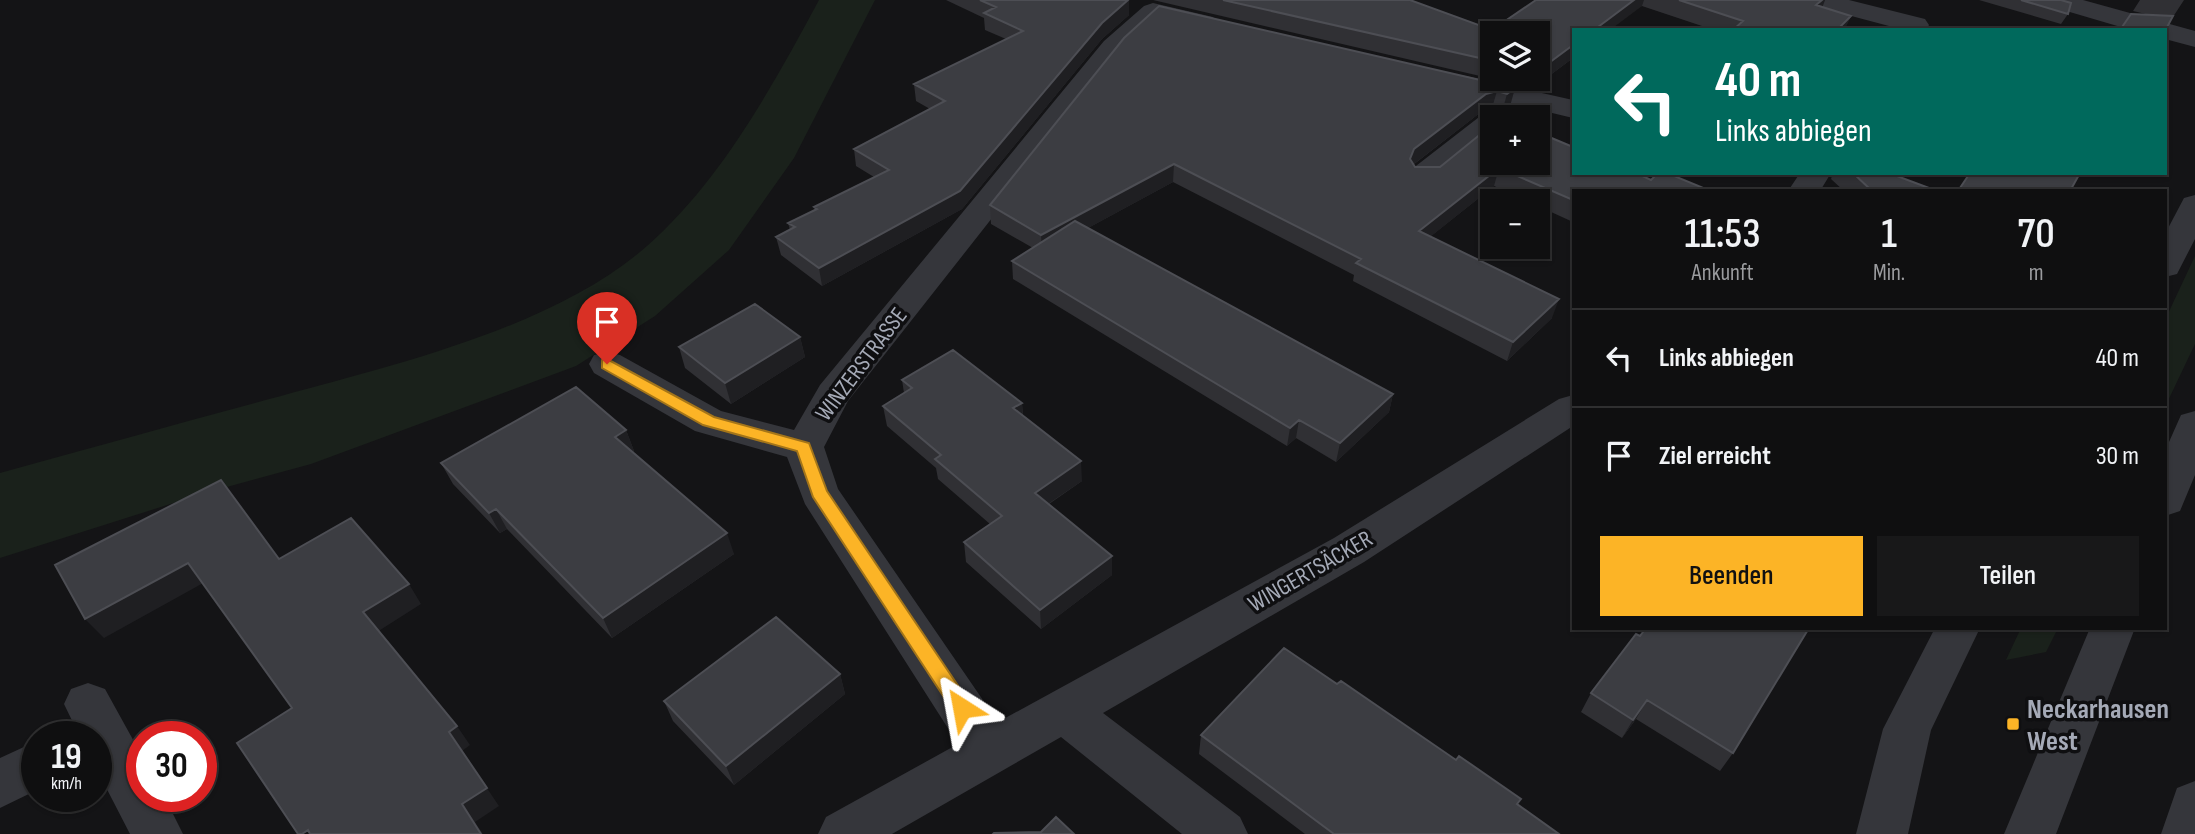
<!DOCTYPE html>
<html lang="de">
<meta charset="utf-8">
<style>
:root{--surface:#0f0f10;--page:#181819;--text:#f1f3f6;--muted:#9b9c9f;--line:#2f2f30;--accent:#fcb426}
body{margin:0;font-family:"Sofia Sans Condensed",sans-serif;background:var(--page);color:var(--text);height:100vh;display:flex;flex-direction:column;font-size:26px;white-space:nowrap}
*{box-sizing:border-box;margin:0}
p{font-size:23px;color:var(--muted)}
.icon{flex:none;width:38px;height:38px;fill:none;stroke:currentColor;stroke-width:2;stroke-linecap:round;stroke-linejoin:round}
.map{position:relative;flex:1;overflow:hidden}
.panel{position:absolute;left:1572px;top:189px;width:595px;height:441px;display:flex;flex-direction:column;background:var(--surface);border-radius:0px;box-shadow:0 2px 5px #0004,0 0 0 2px var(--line)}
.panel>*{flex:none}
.guide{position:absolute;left:1572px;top:28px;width:595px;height:147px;border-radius:0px;box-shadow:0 2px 5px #0004,0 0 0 2px var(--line);background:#00695c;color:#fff;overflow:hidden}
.controls{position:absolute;left:1480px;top:21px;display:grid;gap:14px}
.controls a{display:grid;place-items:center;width:70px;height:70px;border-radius:0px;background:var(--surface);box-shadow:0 2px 5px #0004,0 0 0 2px var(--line);font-size:35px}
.speed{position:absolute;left:21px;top:721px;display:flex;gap:14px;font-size:35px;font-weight:700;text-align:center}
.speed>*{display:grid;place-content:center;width:91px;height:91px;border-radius:50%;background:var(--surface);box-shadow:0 2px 5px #0004,0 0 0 2px var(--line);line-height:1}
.speed small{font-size:18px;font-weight:400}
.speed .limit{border:10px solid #d22;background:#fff;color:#111}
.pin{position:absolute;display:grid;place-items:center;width:60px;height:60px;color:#fff;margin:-72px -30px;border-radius:50% 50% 50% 0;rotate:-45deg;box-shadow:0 0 7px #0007}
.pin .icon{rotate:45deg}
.me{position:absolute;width:77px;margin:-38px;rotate:326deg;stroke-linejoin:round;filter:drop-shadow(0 0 5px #0008)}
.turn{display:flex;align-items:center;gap:24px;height:147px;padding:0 28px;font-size:32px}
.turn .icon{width:91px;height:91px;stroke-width:2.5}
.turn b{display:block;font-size:49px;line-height:60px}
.eta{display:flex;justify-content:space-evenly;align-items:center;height:119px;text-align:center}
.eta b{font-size:42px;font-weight:600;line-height:49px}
.primary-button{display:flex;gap:14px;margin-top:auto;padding:14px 28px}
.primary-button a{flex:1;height:80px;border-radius:0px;background:var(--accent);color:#111;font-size:28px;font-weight:600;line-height:80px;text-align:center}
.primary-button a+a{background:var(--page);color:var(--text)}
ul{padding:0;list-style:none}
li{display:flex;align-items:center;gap:21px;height:98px;padding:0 28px;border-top:2px solid var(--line)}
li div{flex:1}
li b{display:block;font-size:26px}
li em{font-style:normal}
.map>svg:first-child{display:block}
.green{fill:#1a211b}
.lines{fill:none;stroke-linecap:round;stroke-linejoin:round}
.minor{fill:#35363b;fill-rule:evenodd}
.wall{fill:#303034}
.shaded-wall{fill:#1f1f22}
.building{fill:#3c3d42;stroke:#4d4e54;stroke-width:2}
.route{fill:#fcb426;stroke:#a47519;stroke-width:2}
.poi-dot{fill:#fcb426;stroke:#0f0f11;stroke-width:2.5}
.labels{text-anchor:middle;stroke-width:7;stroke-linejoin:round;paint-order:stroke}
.street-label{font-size:24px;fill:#a5aab7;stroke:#0f0f11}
.near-poi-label{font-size:28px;font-weight:bold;fill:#a5aab7;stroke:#0f0f11;text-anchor:start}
</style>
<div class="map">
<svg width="2195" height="834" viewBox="0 0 2195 834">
<rect width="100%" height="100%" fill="#141416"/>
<path class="green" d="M 819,0 L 875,0 L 794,158 L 729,250 L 655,316 L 576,366 L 311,464 L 205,493 L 0,558 L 0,473 C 94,447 187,421 281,396 C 397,364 555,327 647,246 C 721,181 772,87 819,0 Z
M 2195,256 L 2195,344 L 2165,407 L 2165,320 Z
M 2021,628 L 2058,628 L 2046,652 L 2006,660 Z"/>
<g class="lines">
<path class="minor" d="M 1806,0 L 1849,0 L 1925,19 L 1929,25 L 1926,30 L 1904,30 L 1810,5 Z
M 2042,0 L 2083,0 L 2195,31 L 2195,47 L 2165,39 L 2165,30 L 2131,30 L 2046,5 Z
M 1153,3 L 1213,17 L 1217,23 L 1213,29 L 1204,31 L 1158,20 L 1122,53 L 848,401 L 824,447 L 838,489 L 998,722 L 1334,538 L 1559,399 L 1573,395 L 1573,426 L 1364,562 L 1103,713 L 1240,817 L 1248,834 L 1182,834 L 1061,737 L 892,834 L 818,834 L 826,817 L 958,744 L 805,504 L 787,457 L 695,431 L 594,373 L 589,364 L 594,355 L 607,352 L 620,355 L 721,411 L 794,430 L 820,385 L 1104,41 L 1144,6 Z
M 1461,75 L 1573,100 L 1573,118 L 1451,89 L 1447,83 L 1451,77 Z
M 1493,111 L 1506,117 L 1493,117 L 1493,135 L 1434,183 L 1423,185 L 1412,183 L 1408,176 L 1412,169 L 1483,114 Z
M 1800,173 L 1831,173 L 1820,191 L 1788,191 Z
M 2195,195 L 2195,239 L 2177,274 L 2165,277 L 2165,234 L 2184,198 Z
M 2195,411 L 2195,475 L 2180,511 L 2165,516 L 2165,451 L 2181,415 Z
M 1935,628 L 1980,628 L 1931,730 L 1908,834 L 1856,834 L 1883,729 Z
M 2090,628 L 2135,628 L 2056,834 L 2004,834 Z
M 88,683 L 105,689 L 142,756 L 142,796 L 164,796 L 183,834 L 130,834 L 96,768 L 96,737 L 80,737 L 64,704 L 71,689 Z
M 37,741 L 37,790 L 0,808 L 0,758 Z
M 2195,781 L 2195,834 L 2161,834 L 2177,788 Z"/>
</g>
<path class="wall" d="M 946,0 L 1129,0 L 1129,15 L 1102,39 L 962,209 L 822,286 L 781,255 L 776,237 L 790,230 L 788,223 L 815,210 L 814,207 L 874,177 L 856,166 L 854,149 L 930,109 L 916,101 L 914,84 L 1006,39 L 985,30 L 984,18 Z
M 1153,0 L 1410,0 L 1492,30 L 1536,0 L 1825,0 L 1822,7 L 1851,16 L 1844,30 L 1714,30 L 1642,6 L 1573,30 L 1573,58 L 1533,88 L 1493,79 L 1538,79 L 1538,33 L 1493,33 L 1493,79 Z
M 1979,0 L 2061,0 L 2068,14 L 2061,24 Z
M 2140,0 L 2184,0 L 2171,20 L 2133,11 Z
M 1124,38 L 1515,88 L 1510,106 L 1503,111 L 1518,117 L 1498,117 L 1500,111 L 1492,108 L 1481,112 L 1413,165 L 1415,167 L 1440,167 L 1549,130 L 1547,136 L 1651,180 L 1706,189 L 1705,191 L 1573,191 L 1573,222 L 1538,206 L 1538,201 L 1528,201 L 1494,186 L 1431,236 L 1552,318 L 1507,361 L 1353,281 L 1354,275 L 1173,182 L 1088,228 L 1393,394 L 1389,412 L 1336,462 L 1296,438 L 1287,446 L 1013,279 L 1012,261 L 1033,248 L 991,224 L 990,205 Z
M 1833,173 L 1889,173 L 1937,191 L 1844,191 L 1831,179 Z
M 800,337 L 805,357 L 731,404 L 685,368 L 679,347 Z
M 902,380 L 1022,403 L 1023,416 L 1082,481 L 1049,504 L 1112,575 L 1041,629 L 966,562 L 964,542 L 990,524 L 938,479 L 936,468 L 887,426 L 883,406 L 904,393 Z
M 626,430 L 634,451 L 633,452 L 734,554 L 612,638 L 507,529 L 500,533 L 453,484 L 441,463 Z
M 1636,634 L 1733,753 L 1720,771 L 1636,719 L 1622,738 L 1581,712 L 1591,693 Z
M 840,674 L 845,694 L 734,785 L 673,721 L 664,701 Z
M 1337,684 L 1518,805 L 1559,834 L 1305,834 L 1199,754 L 1201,735 Z"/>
<path class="shaded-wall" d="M 1128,0 L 1129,0 L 1129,15 L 1102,39 L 962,209 L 822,286 L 819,268 Z
M 1634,0 L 1644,0 L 1642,6 L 1610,30 L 1594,30 Z
M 1822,0 L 1825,0 L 1821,11 L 1816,5 Z
M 1851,16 L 1844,30 L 1837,30 Z
M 1573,45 L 1573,58 L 1533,88 L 1536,79 L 1538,79 L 1538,71 Z
M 1515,88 L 1510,106 L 1502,112 L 1507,94 Z
M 1497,91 L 1492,108 L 1481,112 L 1410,167 L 1410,159 L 1414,149 L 1486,94 Z
M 1174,164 L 1173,182 L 1042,253 L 1041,235 Z
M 1499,168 L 1494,186 L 1415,249 L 1419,231 Z
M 1559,299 L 1552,318 L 1507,361 L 1513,342 Z
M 800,337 L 805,357 L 731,404 L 725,383 Z
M 1393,394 L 1389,412 L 1336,462 L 1340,443 Z
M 1022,403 L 1023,423 L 1013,408 Z
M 1299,420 L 1296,438 L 1287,446 L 1290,428 Z
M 626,430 L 634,451 L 624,457 L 615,437 Z
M 1081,461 L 1082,481 L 1036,512 L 1035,493 Z
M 496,509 L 507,529 L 500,533 L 489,513 Z
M 727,533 L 734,554 L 612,638 L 603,618 Z
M 1112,556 L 1112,575 L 1041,629 L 1040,610 Z
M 188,563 L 205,582 L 104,638 L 85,619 Z
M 409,584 L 421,604 L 377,632 L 363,612 Z
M 840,674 L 845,694 L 734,785 L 726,766 Z
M 1647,700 L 1636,719 L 1622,738 L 1633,720 Z
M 457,726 L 470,745 L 462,751 L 499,806 L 475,822 L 483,834 L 481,834 L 462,804 L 449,732 Z"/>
<path class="building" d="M 980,0 L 1128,0 L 1102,23 L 960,191 L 819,268 L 776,237 L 795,227 L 788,223 L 817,209 L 814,207 L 889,170 L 854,149 L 945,101 L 914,84 L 1023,31 L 984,13 L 996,7 Z
M 1223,0 L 1410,0 L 1492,30 L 1536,0 L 1634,0 L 1594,30 L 1573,30 L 1573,45 L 1538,71 L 1538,33 L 1493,33 L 1493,61 Z
M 1679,0 L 1822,0 L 1816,5 L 1851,16 L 1837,30 L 1733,30 L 1743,21 Z
M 2021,0 L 2061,0 L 2071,3 L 2068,14 Z
M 1159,6 L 1515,88 L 1507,94 L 1497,91 L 1486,94 L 1414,149 L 1410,159 L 1415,167 L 1440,167 L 1493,124 L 1493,163 L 1538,163 L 1538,125 L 1549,130 L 1542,134 L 1573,147 L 1573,173 L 1636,173 L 1651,180 L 1658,173 L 1667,173 L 1706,189 L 1704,191 L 1573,191 L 1573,200 L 1499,168 L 1419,231 L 1559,299 L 1513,342 L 1356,263 L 1361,259 L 1174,164 L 1041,235 L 990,205 L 1124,38 Z
M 2131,14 L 2173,16 L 2165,31 L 2165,30 L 2120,30 Z
M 1500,110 L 1518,117 L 1500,117 Z
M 1853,173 L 1889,173 L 1937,191 L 1872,191 Z
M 1970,173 L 2024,174 L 2080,173 L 2070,191 L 1958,191 Z
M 1075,221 L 1393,394 L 1340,443 L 1299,420 L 1290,428 L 1012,261 Z
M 755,304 L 800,337 L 725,383 L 679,347 Z
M 953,350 L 1022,403 L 1013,408 L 1081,461 L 1035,493 L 1112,556 L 1040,610 L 964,542 L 1002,516 L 935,459 L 941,455 L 883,406 L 912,388 L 902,380 Z
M 576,387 L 626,430 L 615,437 L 727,533 L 603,618 L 496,509 L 489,513 L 441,463 Z
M 221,480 L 279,559 L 351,518 L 409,584 L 363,612 L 457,726 L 449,732 L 487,788 L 462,804 L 481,834 L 310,834 L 308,830 L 302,834 L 298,834 L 237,743 L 292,708 L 188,563 L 85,619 L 55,565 Z
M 776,617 L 840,674 L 726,766 L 664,701 Z
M 1646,628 L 1809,628 L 1733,753 L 1647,700 L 1633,720 L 1591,693 L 1636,634 L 1640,636 Z
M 1284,648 L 1337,684 L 1341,681 L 1456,760 L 1459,756 L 1521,799 L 1517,804 L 1559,834 L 1334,834 L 1201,735 Z
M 1056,817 L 1074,834 L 993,834 L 994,833 L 1041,832 Z"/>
<path class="route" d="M 607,359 L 714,417 L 809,443 L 827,491 L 969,702 L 972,708 L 969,714 L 962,717 L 955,714 L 813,497 L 797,451 L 703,425 L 602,368 L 602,360 Z"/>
<rect class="poi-dot" x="2006" y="717" width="14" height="14" rx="3.5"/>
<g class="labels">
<g class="street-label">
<text transform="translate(861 364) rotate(-53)" y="8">WINZERSTRASSE</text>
<text transform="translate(1310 571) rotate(-30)" y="8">WINGERTSÄCKER</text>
</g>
<g class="near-poi-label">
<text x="2027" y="718">Neckarhausen<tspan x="2027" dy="32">West</tspan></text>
</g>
</g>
</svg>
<div class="controls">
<a><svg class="icon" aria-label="layers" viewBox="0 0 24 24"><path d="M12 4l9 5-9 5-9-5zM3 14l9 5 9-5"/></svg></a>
<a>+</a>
<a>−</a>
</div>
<div class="speed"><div>19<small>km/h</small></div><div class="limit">30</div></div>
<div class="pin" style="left:607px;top:364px;background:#d93025"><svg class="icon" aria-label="arrive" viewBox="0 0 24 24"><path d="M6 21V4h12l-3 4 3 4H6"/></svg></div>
<svg class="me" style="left:962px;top:708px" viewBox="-20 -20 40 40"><path d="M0-17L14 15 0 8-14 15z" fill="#fcb426" stroke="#fff" stroke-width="4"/></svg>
<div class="guide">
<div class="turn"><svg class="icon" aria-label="left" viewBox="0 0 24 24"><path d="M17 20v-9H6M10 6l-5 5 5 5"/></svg><div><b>40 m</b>Links abbiegen</div></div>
</div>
<section class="panel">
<div class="eta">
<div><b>11:53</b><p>Ankunft</p></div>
<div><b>1</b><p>Min.</p></div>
<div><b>70</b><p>m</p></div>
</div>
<ul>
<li><svg class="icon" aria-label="left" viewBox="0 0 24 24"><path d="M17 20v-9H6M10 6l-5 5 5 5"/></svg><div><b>Links abbiegen</b></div><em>40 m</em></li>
<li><svg class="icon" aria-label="arrive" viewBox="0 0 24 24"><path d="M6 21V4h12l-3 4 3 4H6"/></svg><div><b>Ziel erreicht</b></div><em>30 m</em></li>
</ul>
<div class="primary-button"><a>Beenden</a><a>Teilen</a></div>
</section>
</div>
